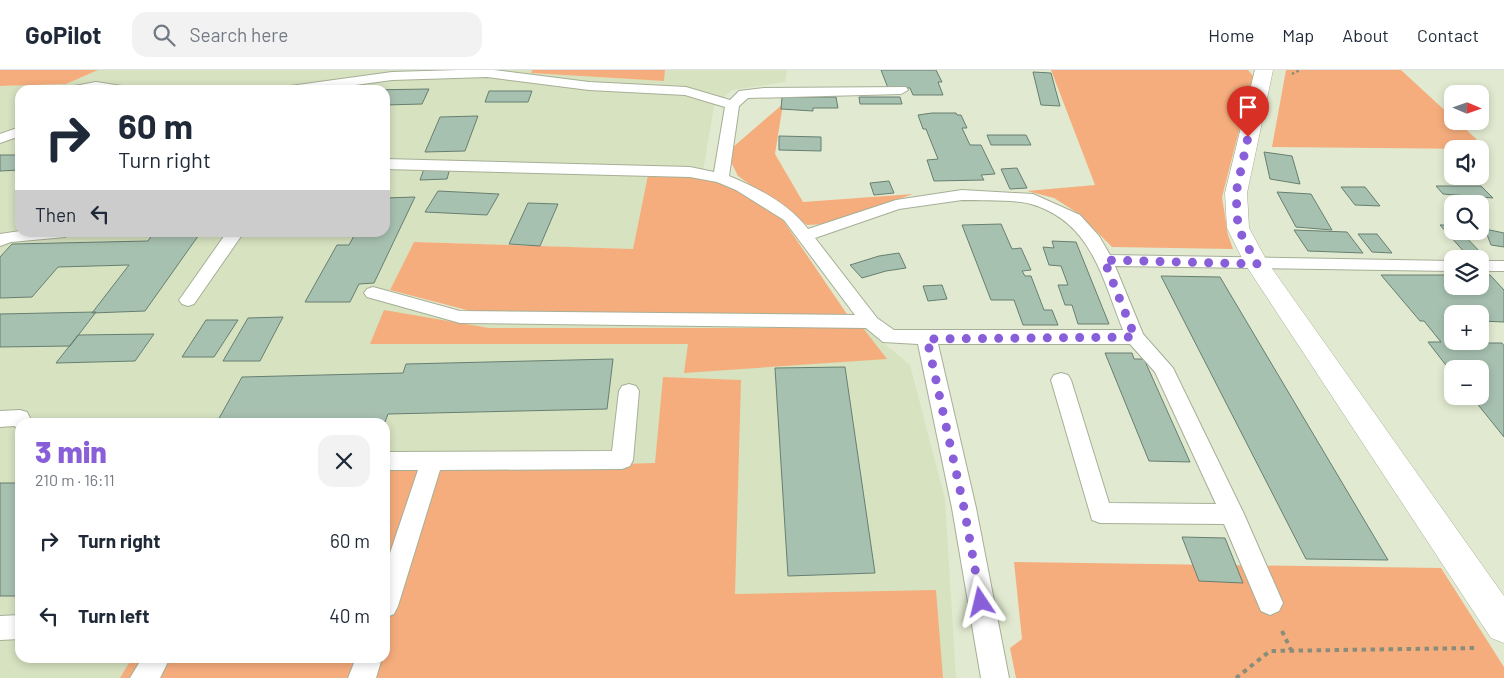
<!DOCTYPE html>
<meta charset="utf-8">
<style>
:root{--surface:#fff;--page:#f2f2f3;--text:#1f2937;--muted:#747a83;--line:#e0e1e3;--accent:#895fd9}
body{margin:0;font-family:Barlow,sans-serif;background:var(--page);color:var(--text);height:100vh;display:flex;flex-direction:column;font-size:19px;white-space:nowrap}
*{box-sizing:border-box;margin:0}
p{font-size:16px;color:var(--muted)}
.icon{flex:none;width:28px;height:28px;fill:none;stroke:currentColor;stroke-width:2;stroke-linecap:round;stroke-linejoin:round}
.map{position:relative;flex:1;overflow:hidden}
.drawer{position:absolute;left:15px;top:348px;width:375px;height:245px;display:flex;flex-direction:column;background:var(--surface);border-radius:15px;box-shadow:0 2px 8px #0003}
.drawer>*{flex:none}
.top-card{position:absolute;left:15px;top:15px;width:375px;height:152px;border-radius:15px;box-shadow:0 2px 8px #0003;background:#fff;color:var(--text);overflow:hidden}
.needle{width:32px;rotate:92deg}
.controls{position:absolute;left:1444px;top:15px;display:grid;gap:10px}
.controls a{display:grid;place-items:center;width:45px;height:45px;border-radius:10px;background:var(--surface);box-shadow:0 2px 8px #0003;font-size:25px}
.pin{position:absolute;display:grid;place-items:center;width:42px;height:42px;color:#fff;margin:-51px -21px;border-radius:50% 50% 50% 0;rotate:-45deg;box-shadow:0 0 5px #0007}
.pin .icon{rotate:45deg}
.me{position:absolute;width:55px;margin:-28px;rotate:350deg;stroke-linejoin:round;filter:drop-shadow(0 0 4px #0008)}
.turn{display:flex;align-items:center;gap:18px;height:105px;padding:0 20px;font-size:22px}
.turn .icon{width:65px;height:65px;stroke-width:2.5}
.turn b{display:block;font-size:35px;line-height:42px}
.then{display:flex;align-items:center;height:48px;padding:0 20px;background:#0003;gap:10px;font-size:19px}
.round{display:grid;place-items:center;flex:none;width:52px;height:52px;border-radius:15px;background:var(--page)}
.head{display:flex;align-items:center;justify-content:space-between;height:85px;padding:0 20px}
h1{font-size:30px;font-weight:800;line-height:38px;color:var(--accent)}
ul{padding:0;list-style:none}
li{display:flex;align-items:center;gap:15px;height:75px;padding:0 20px}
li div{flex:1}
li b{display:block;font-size:19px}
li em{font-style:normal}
header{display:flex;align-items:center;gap:30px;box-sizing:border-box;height:70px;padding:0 25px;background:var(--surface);border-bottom:1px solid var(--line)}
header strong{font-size:24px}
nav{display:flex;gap:28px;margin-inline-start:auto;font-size:18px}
.search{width:350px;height:45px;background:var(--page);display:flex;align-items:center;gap:12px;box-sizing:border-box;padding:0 18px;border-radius:15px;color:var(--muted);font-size:19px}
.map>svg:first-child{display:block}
.built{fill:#d6e2c0;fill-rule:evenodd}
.green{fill:#f6ad7d}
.building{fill:#a7c1b0;stroke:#677f70}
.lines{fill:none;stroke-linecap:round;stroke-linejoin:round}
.lane-casing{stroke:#a6af96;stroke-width:2}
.street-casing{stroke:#a6af96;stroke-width:1}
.path-far1{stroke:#878d7a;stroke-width:2.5;stroke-dasharray:2.5 2.5;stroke-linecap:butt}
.path{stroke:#878d7a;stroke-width:4;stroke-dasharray:4.5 4.5;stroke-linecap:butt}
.lane{fill:#fff;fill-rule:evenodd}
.street{fill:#fff;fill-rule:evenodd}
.route{stroke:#895fd9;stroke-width:9;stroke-dasharray:0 16.2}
</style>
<header>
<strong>GoPilot</strong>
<div class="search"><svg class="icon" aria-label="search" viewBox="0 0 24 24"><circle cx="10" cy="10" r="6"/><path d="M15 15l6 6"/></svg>Search here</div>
<nav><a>Home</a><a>Map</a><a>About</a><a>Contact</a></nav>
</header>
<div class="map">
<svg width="1504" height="608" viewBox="0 0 1504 608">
<rect width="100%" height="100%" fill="#e1ead0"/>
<path class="built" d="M 98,0 L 531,0 L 531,3 L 664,11 L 665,0 L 787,0 L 785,12 L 732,20 L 714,36 L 702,107 L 648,105 L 633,179 L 414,172 L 384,232 L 461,251 L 683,256 L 862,255 L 910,295 L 945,429 L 956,608 L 0,608 L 0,16 L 66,14 ZM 20,20 L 385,20 L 385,162 L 20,162 ZM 20,352 L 385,352 L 385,588 L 20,588 Z"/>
<path class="green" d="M 0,0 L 98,0 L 66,14 L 0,16 Z
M 532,0 L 665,0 L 664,11 L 531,3 Z
M 1051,0 L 1248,0 L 1253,6 L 1222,127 L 1228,165 L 1233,179 L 1112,177 L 1079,144 L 1054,128 L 1027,121 L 1095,115 Z
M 1286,0 L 1401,0 L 1452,47 L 1452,51 L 1457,51 L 1489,81 L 1480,81 L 1480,79 L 1272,77 Z
M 783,34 L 775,84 L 803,132 L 913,124 L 827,154 L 807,155 L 738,106 L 731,92 L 733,77 Z
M 648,105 L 702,107 L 723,112 L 783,150 L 851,250 L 474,242 L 390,220 L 414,172 L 633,179 Z
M 384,240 L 489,258 L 863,258 L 887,289 L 684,303 L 688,274 L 370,274 Z
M 663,307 L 741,310 L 735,524 L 936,520 L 943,608 L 120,608 L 132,588 L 385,588 L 385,401 L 655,393 Z
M 1014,492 L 1441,498 L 1504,597 L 1504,608 L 1016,608 L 1010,578 L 1022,569 Z"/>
<path class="building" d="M 881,0 L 936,0 L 942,12 L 938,12 L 943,25 L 913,25 L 910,18 L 888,18 Z
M 1033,2 L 1051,3 L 1060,36 L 1041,35 Z
M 429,19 L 422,34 L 385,35 L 385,20 L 367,20 Z
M 489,21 L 532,21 L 528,32 L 485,32 Z
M 782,27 L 836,27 L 838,38 L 813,38 L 813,41 L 781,39 Z
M 859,27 L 900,27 L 902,34 L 860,34 Z
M 932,43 L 956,43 L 957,45 L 961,45 L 967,58 L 962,58 L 970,75 L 981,75 L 995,104 L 981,105 L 984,110 L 934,111 L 927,90 L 938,89 L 926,59 L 923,59 L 918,45 Z
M 478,46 L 465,81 L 425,82 L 440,47 Z
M 987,65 L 1026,65 L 1031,75 L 991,75 Z
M 779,66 L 821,67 L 821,81 L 779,80 Z
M 1264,82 L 1292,86 L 1300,114 L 1270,109 Z
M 0,85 L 20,85 L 20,100 L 0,101 Z
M 450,98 L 447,109 L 420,110 L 424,99 Z
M 1017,98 L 1027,118 L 1010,119 L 1001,99 Z
M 889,111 L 894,123 L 874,125 L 870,113 Z
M 1436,116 L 1481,116 L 1493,128 L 1443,124 Z
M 1341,117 L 1365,117 L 1380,136 L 1355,135 Z
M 438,121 L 499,124 L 487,145 L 425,142 Z
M 1277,122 L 1311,124 L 1332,160 L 1296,157 Z
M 415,127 L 374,213 L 359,214 L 350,232 L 305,232 L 337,175 L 349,175 L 356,162 L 385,162 L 385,128 Z
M 528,133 L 558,134 L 540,176 L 509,174 Z
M 1001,154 L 1012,179 L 1021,178 L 1031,200 L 1022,201 L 1025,206 L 1031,206 L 1044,240 L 1052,240 L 1058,255 L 1023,255 L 1014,230 L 991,230 L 962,155 Z
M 1440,155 L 1452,155 L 1452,161 L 1460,161 L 1483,185 L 1467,185 Z
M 1485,159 L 1504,163 L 1504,177 L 1491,175 Z
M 1294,160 L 1347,162 L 1363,183 L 1308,181 Z
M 154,162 L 201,162 L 145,241 L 92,243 L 129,195 L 58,197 L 32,227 L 0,228 L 0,187 L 12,174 L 148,171 Z
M 1358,164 L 1377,164 L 1392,183 L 1372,182 Z
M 1052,171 L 1076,172 L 1109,254 L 1078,254 L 1072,235 L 1065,235 L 1058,215 L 1068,215 L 1061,196 L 1049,195 L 1043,177 L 1054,178 Z
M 899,183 L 906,198 L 886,201 L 862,208 L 850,195 L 879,186 Z
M 1381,205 L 1452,205 L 1452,216 L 1480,216 L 1480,205 L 1490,205 L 1504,220 L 1504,252 L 1480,251 L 1480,244 L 1452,244 L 1452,271 L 1480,271 L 1480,267 L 1485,273 L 1502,273 L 1504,276 L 1504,367 L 1471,326 L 1480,326 L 1480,299 L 1452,299 L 1452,303 L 1428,272 L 1441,272 L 1424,251 L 1420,251 Z
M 1161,206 L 1220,207 L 1388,490 L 1306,489 Z
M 942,215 L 947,229 L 928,231 L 923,216 Z
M 96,242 L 70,276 L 0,277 L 0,244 Z
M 283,247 L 260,291 L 223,291 L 248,248 Z
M 206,250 L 238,250 L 214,287 L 182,287 Z
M 154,264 L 135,291 L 56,293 L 78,265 Z
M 1105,283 L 1132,283 L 1134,289 L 1144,289 L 1190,392 L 1149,391 Z
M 613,289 L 607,339 L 388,344 L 385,352 L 217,352 L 242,307 L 403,303 L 406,294 Z
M 845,297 L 875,503 L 788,506 L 775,298 Z
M 0,413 L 20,413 L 20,526 L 0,526 Z
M 1182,467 L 1225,468 L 1243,513 L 1199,511 Z"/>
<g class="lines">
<defs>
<path id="lane" d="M 459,0 L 494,0 L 589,12 L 686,17 L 730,30 L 739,21 L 764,18 L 906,17 L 908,20 L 901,24 L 748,28 L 739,36 L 729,106 C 758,118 789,134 808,159 L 896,130 L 962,120 L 1033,124 L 1080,145 L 1099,166 L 1110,185 L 1452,191 L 1452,201 L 1115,196 L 1143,264 L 1173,298 L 1244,444 L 1283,533 L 1279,541 L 1270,545 L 1261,541 L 1224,454 L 1100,453 L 1092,450 L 1051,310 L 1054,305 L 1061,303 L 1068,305 L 1071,310 L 1109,433 L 1216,434 L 1155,302 L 1130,274 L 938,274 L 976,438 L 1009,608 L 981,608 L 952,438 L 918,274 L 883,272 L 866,258 L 460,253 L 367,227 L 364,223 L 367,219 L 373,217 L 460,241 L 855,245 L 784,150 L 736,120 L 717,112 L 690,107 L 385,99 L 385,89 L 690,97 L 714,102 L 725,37 L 685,25 L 589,20 L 487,7 L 392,10 L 319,20 L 283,20 L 290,16 L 392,2 ZM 962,130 C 981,131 1014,129 1031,134 C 1092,152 1102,208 1123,260 L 894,260 L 877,248 L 815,168 L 899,139 Z
M 96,12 L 122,16 L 129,20 L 67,20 L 69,17 Z
M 20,57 L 20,66 L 0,73 L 0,64 Z
M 20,161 L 20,162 L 73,162 L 65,167 L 11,172 L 0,176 L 0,164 Z
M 227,162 L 244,162 L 194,234 L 188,236 L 182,234 L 179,230 L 182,226 Z
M 1480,191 L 1504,191 L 1504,201 L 1480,201 Z
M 629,314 L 636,316 L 639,321 L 633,390 L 630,396 L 622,399 L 440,400 L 398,536 L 394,544 L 385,548 L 385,498 L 418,400 L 385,400 L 385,382 L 612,381 L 619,321 L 622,316 Z
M 20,340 L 27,342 L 32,352 L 20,352 L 20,359 L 14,356 L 0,357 L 0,341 Z
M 20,545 L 20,569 L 0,570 L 0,546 Z
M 142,588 L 170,588 L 160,608 L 130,608 Z
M 356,588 L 382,588 L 376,608 L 348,608 Z"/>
<path id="street" d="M 1255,0 L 1273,0 L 1247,123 L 1249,158 L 1268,193 L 1504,526 L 1504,573 L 1491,568 L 1245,194 L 1227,158 L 1225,123 Z"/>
</defs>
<use href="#lane" class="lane-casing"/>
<use href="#street" class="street-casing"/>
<path class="path-far1" d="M 1292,4 L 1300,0"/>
<path class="path" d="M 1282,561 L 1291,580
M 1236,608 L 1270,581 L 1476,578"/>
<use href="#lane" class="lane"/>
<use href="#street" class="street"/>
</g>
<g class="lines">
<path class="route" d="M 981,532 L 964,438 L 927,269 L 1135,267 L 1104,190 L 1257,194 L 1238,158 L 1236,123 L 1248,67"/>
</g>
</svg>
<div class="controls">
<a><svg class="needle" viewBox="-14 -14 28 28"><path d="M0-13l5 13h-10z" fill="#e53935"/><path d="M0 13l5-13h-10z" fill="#747a83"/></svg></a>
<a><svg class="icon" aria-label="sound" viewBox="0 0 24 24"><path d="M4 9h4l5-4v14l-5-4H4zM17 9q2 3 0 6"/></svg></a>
<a><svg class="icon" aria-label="search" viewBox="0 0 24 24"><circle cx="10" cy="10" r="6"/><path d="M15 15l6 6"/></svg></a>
<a><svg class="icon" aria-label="layers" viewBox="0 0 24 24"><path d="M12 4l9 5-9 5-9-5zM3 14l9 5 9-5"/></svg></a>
<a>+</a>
<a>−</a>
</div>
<div class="pin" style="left:1248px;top:67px;background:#d93025"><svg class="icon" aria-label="arrive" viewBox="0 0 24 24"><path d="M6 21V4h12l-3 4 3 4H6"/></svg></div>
<svg class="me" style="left:981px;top:532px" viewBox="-20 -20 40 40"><path d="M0-17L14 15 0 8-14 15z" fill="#895fd9" stroke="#fff" stroke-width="4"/></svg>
<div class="top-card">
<div class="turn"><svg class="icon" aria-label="right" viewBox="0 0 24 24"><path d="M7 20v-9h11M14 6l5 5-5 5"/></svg><div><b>60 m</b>Turn right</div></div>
<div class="then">Then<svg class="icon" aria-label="left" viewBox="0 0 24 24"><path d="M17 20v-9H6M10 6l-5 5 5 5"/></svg></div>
</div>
<section class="drawer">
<div class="head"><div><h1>3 min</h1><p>210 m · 16:11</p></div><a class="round"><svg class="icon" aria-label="close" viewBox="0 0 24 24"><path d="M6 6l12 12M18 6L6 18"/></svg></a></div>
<ul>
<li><svg class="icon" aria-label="right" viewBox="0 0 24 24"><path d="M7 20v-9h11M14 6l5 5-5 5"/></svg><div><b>Turn right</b></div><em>60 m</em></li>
<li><svg class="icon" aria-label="left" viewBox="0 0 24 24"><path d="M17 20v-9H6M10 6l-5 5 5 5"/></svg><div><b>Turn left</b></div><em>40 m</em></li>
</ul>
</section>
</div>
